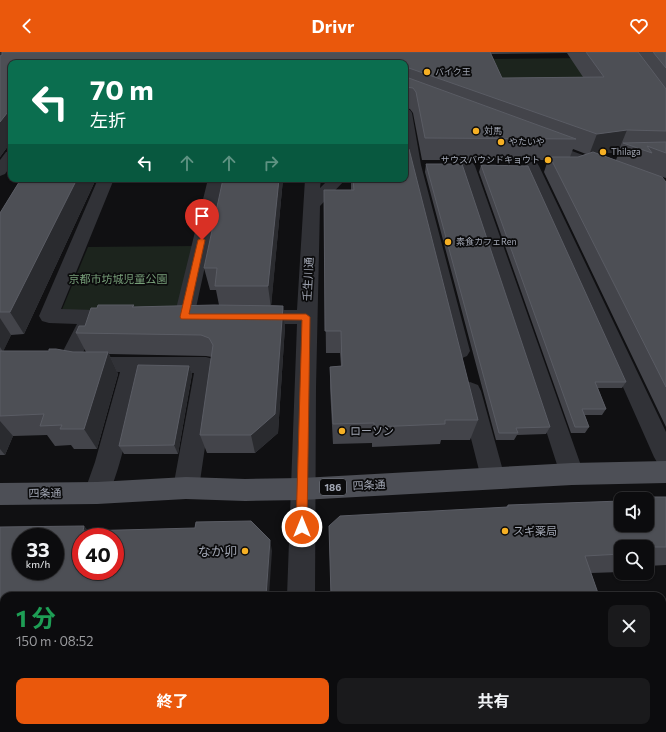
<!DOCTYPE html>
<html lang="ja">
<meta charset="utf-8">
<style>
:root{--surface:#0c0c0e;--page:#1a1a1c;--text:#f1f3f6;--muted:#9a9b9e;--line:#2c2c2e;--accent:#ea580c}
body{margin:0;font-family:Commissioner,"Noto Sans JP",sans-serif;background:var(--page);color:var(--text);height:100vh;display:flex;flex-direction:column;font-size:15px;white-space:nowrap}
*{box-sizing:border-box;margin:0}
p{font-size:13px;color:var(--muted)}
.icon{flex:none;width:22px;height:22px;fill:none;stroke:currentColor;stroke-width:2;stroke-linecap:round;stroke-linejoin:round}
.map{position:relative;flex:1;overflow:hidden}
.sheet{position:absolute;left:0px;top:540px;width:666px;height:140px;display:flex;flex-direction:column;background:var(--surface);border-radius:12px 12px 0 0;box-shadow:0 1px 3px #0004,0 0 0 1px var(--line)}
.sheet>*{flex:none}
.hud{position:absolute;left:8px;top:8px;width:400px;height:122px;border-radius:8px;box-shadow:0 1px 3px #0004,0 0 0 1px var(--line);background:#0b6e4f;color:#fff;overflow:hidden}
.buttons{position:absolute;left:614px;top:440px;display:grid;gap:8px}
.buttons a{display:grid;place-items:center;width:40px;height:40px;border-radius:8px;background:var(--surface);box-shadow:0 1px 3px #0004,0 0 0 1px var(--line);font-size:20px}
.speed{position:absolute;left:12px;top:476px;display:flex;gap:8px;font-size:20px;font-weight:700;text-align:center}
.speed>*{display:grid;place-content:center;width:52px;height:52px;border-radius:50%;background:var(--surface);box-shadow:0 1px 3px #0004,0 0 0 1px var(--line);line-height:1}
.speed small{font-size:10px;font-weight:400}
.speed .limit{border:6px solid #d22;background:#fff;color:#111}
.pin{position:absolute;display:grid;place-items:center;width:34px;height:34px;color:#fff;margin:-41px -17px;border-radius:50% 50% 50% 0;rotate:-45deg;box-shadow:0 0 4px #0007}
.pin .icon{rotate:45deg}
.me{position:absolute;width:44px;margin:-22px;rotate:0deg;stroke-linejoin:round;filter:drop-shadow(0 0 3px #0008)}
.turn{display:flex;align-items:center;gap:14px;height:84px;padding:0 16px;font-size:18px}
.turn .icon{width:52px;height:52px;stroke-width:2.5}
.turn b{display:block;font-size:28px;line-height:34px}
.lanes{display:flex;align-items:center;height:38px;padding:0 16px;background:#0003;justify-content:center;gap:20px;direction:ltr}
.lanes .off{opacity:.35}
.round{display:grid;place-items:center;flex:none;width:42px;height:42px;border-radius:8px;background:var(--page)}
.headline{display:flex;align-items:center;justify-content:space-between;height:68px;padding:0 16px}
h1{font-size:24px;font-weight:700;line-height:30px;color:#1e9e55}
.primary-button{display:flex;gap:8px;margin-top:auto;padding:8px 16px}
.primary-button a{flex:1;height:46px;border-radius:8px;background:var(--accent);color:#fff;font-size:16px;font-weight:700;line-height:46px;text-align:center}
.primary-button a+a{background:var(--page);color:var(--text)}
header{display:flex;justify-content:space-between;align-items:center;height:52px;padding:0 16px;background:var(--accent);color:#fff;font-size:18px;font-weight:700}
.map>svg:first-child{display:block}
.green{fill:#1c241d}
.lines{fill:none;stroke-linecap:round;stroke-linejoin:round}
.minor{fill:#313237;fill-rule:evenodd}
.major{fill:#4d4f56;fill-rule:evenodd}
.wall{fill:#43444a;fill-rule:evenodd}
.shaded-wall{fill:#2a2b2f}
.building{fill:#4d4f55;stroke:#5a5c64;fill-rule:evenodd}
.route{fill:#ea580c;stroke:#983908}
.poi-dot{fill:#f6b024;stroke:#0b0b0c;stroke-width:1.5}
.labels{text-anchor:middle;stroke-width:3.5;stroke-linejoin:round;paint-order:stroke}
.far-poi-label{font-size:9px;fill:#a1a6b3;stroke:#0b0b0c;text-anchor:start}
.shield{fill:#0b0b0c;stroke:#747881;stroke-width:1}
.shield-label{font-size:10px;font-weight:bold;fill:#a1a6b3}
.park-label{font-size:11px;fill:#779f79;stroke:#0b0b0c}
.street-label{font-size:11px;fill:#a1a6b3;stroke:#0b0b0c}
.poi-label{font-size:11px;fill:#a1a6b3;stroke:#0b0b0c;text-anchor:start}
.near-poi-label{font-size:13px;fill:#a1a6b3;stroke:#0b0b0c;text-anchor:end}
</style>
<header><svg class="icon" aria-label="back" viewBox="0 0 24 24"><path d="M15 5l-7 7 7 7"/></svg>Drivr<svg class="icon" aria-label="heart" viewBox="0 0 24 24"><path d="M12 20l-8-8c-3-5 5-10 8-4 3-6 11-1 8 4z"/></svg></header>
<div class="map">
<svg width="666" height="680" viewBox="0 0 666 680">
<rect width="100%" height="100%" fill="#101012"/>
<path class="green" d="M 591,6 L 602,30 L 498,42 L 488,7 Z
M 194,194 L 176,259 L 61,260 L 88,195 Z"/>
<g class="lines">
<path class="minor" d="M 405,57 L 410,58 L 412,61 L 421,113 L 470,299 L 467,304 L 460,307 L 453,304 L 450,299 L 407,113 L 405,103 Z
M 543,88 L 609,113 L 611,116 L 609,119 L 604,120 L 599,119 L 538,95 L 536,92 L 538,89 Z
M 11,99 L 11,114 L 5,122 L 0,124 L 0,108 L 6,100 Z
M 468,110 L 473,111 L 475,114 L 584,422 L 581,430 L 572,433 L 563,430 L 560,422 L 461,114 L 463,111 Z
M 532,110 L 537,111 L 539,114 L 666,380 L 666,415 L 658,412 L 654,405 L 525,114 L 527,111 Z
M 98,127 L 114,127 L 61,257 L 95,258 L 102,260 L 105,265 L 102,270 L 97,271 L 81,305 L 206,305 L 213,307 L 217,313 L 199,436 L 195,444 L 186,447 L 177,444 L 173,436 L 194,321 L 141,320 C 131,361 123,412 106,449 L 97,452 L 88,449 L 84,441 L 95,410 L 120,320 L 85,320 L 78,318 L 76,315 L 69,317 L 0,317 L 0,301 L 62,301 L 77,272 L 49,271 L 42,269 L 39,264 Z
M 208,127 L 224,127 L 194,265 L 191,270 L 184,272 L 177,270 L 174,265 Z
M 305,127 L 321,127 L 320,136 L 329,127 L 346,127 L 320,154 L 316,336 L 315,544 L 287,544 L 297,272 L 254,272 L 247,270 L 244,265 L 247,260 L 254,258 L 297,258 Z
M 470,330 L 478,333 L 481,339 L 505,426 L 502,434 L 493,437 L 484,434 L 481,426 L 459,339 L 462,333 Z
M 283,676 L 315,676 L 315,680 L 283,680 Z"/>
<path class="major" d="M 666,409 L 666,431 L 572,433 L 302,448 L 245,449 L 186,447 L 97,452 L 0,453 L 0,431 L 97,430 L 186,425 L 245,427 L 302,426 L 572,411 Z"/>
</g>
<path class="wall" d="M 0,0 L 666,0 L 666,126 L 659,124 L 666,130 L 666,375 L 544,120 L 548,108 L 422,108 L 413,61 L 410,57 L 406,56 L 406,95 L 478,368 L 470,388 L 441,388 L 440,392 L 372,395 L 372,391 L 333,392 L 330,336 L 330,315 L 341,314 L 340,301 L 326,301 L 324,138 L 351,138 L 351,127 L 405,127 L 405,11 L 11,11 L 11,90 L 0,105 ZM 567,1 L 583,25 L 502,26 L 491,2 ZM 573,97 L 586,102 L 578,105 L 570,105 ZM 619,100 L 616,108 L 599,102 Z
M 426,112 L 550,375 L 546,382 L 517,383 L 514,388 L 496,388 L 425,120 Z
M 481,113 L 626,330 L 622,336 L 598,336 L 606,357 L 602,363 L 585,363 L 589,375 L 585,381 L 571,381 L 479,120 Z
M 21,127 L 96,127 L 24,282 L 11,283 L 3,299 L 86,300 L 76,281 L 85,274 L 134,253 L 134,255 L 219,253 L 216,238 L 210,238 L 204,216 L 283,127 L 271,253 L 283,254 L 285,274 L 278,381 L 255,401 L 207,401 L 200,383 L 212,305 L 206,304 L 109,302 L 118,322 L 97,397 L 74,397 L 71,393 L 55,394 L 47,383 L 13,384 L 5,403 L 0,403 L 0,161 Z
M 189,314 L 192,322 L 178,402 L 124,402 L 119,394 Z
M 648,445 L 666,445 L 666,513 L 647,514 L 647,495 L 621,495 L 621,520 L 591,521 L 599,544 L 331,544 L 329,474 L 506,455 L 508,453 L 647,473 L 647,447 L 646,447 Z
M 666,584 L 666,674 L 662,674 L 662,585 Z
M 337,676 L 631,676 L 573,680 L 337,680 Z"/>
<path class="shaded-wall" d="M 0,0 L 9,0 L 0,15 Z
M 11,56 L 11,90 L 0,105 L 0,70 Z
M 627,78 L 618,100 L 589,103 L 597,82 Z
M 77,127 L 96,127 L 24,282 L 10,260 Z
M 279,127 L 283,127 L 271,256 L 268,234 Z
M 283,254 L 285,274 L 278,381 L 255,401 L 251,383 Z
M 0,266 L 11,283 L 3,300 L 0,295 Z
M 108,300 L 118,322 L 97,397 L 84,377 Z
M 189,314 L 192,322 L 178,402 L 174,393 Z
M 0,369 L 13,384 L 5,403 L 0,397 Z
M 84,474 L 93,484 L 83,479 Z
M 270,488 L 272,499 L 269,544 L 266,544 Z
M 257,676 L 260,676 L 260,680 L 256,680 Z"/>
<path class="building" d="M 2,0 L 490,0 L 502,26 L 604,25 L 586,0 L 638,0 L 651,17 L 666,37 L 666,79 L 627,78 L 597,82 L 406,15 L 406,25 L 576,87 L 425,86 L 416,40 L 413,36 L 406,35 L 406,95 L 409,97 L 478,368 L 445,368 L 445,372 L 374,375 L 374,371 L 333,372 L 330,315 L 342,314 L 341,279 L 325,279 L 324,138 L 354,138 L 353,127 L 405,127 L 405,11 L 11,11 L 11,56 L 0,70 L 0,4 L 2,3 Z
M 653,0 L 666,0 L 666,16 Z
M 666,90 L 666,101 L 647,94 L 652,101 L 623,91 Z
M 593,100 L 662,125 L 666,130 L 666,335 L 550,105 L 578,105 Z
M 426,112 L 462,112 L 550,375 L 516,376 L 518,381 L 499,381 Z
M 481,113 L 528,114 L 626,330 L 595,330 L 606,357 L 582,357 L 589,375 L 575,375 Z
M 21,127 L 77,127 L 10,260 L 0,260 L 0,161 Z
M 223,127 L 279,127 L 268,234 L 215,234 L 217,216 L 204,216 Z
M 98,253 L 134,253 L 132,255 L 214,253 L 283,254 L 275,362 L 251,383 L 200,383 L 213,293 L 209,286 L 201,283 L 76,281 L 79,274 L 85,274 L 91,256 L 97,256 Z
M 49,297 L 56,297 L 73,300 L 108,300 L 84,377 L 60,377 L 62,373 L 40,374 L 44,362 L 0,364 L 0,299 L 49,299 Z
M 138,313 L 189,314 L 174,393 L 119,394 Z
M 648,445 L 666,445 L 666,495 L 621,495 L 621,502 L 585,504 L 599,544 L 331,544 L 329,474 L 340,464 L 508,455 L 508,453 L 621,449 L 621,473 L 647,473 L 647,448 L 649,448 Z
M 251,469 L 270,488 L 266,544 L 4,544 L 4,676 L 257,676 L 256,680 L 0,680 L 0,475 L 84,474 L 83,479 L 195,476 L 196,470 ZM 21,485 L 55,485 L 55,519 L 21,519 ZM 81,485 L 115,485 L 115,519 L 81,519 Z
M 666,584 L 666,667 L 662,668 L 662,585 Z
M 338,676 L 539,676 L 471,680 L 338,680 Z"/>
<path class="route" d="M 202,186 L 205,188 L 189,262 L 306,262 L 310,265 L 307,475 L 305,478 L 302,480 L 298,478 L 296,475 L 302,268 L 181,267 L 180,265 L 198,188 Z"/>
<g class="poi-dot">
<circle cx="427" cy="20" r="4"/>
<circle cx="476" cy="79" r="4"/>
<circle cx="501" cy="90" r="4"/>
<circle cx="603" cy="100" r="4"/>
<circle cx="548" cy="108" r="4"/>
<circle cx="448" cy="190" r="4"/>
<circle cx="342" cy="379" r="4"/>
<circle cx="505" cy="479" r="4"/>
<circle cx="245" cy="499" r="4"/>
</g>
<g class="labels">
<g class="far-poi-label">
<text x="435" y="23">バイク王</text>
<text x="484" y="82">対馬</text>
<text x="509" y="93">やたいや</text>
<text x="611" y="103">Thilaga</text>
<text x="540" y="111" text-anchor="end">サウスバウンドキョウト</text>
<text x="456" y="193">素食カフェRen</text>
</g>
<rect class="shield" x="320" y="427" width="26" height="16" rx="3"/>
<g class="shield-label">
<text x="333" y="439">186</text>
</g>
<g class="park-label">
<text x="118" y="231">京都市坊城児童公園</text>
</g>
<g class="street-label">
<text transform="translate(308 227) rotate(-87)" y="4">壬生川通</text>
<text transform="translate(369 433) rotate(-3)" y="4">四条通</text>
<text transform="translate(45 441) rotate(-1)" y="4">四条通</text>
</g>
<g class="poi-label">
<text x="350" y="383">ローソン</text>
<text x="513" y="483">スギ薬局</text>
</g>
<g class="near-poi-label">
<text x="237" y="504">なか卯</text>
</g>
</g>
</svg>
<div class="buttons">
<a><svg class="icon" aria-label="sound" viewBox="0 0 24 24"><path d="M4 9h4l5-4v14l-5-4H4zM17 9q2 3 0 6"/></svg></a>
<a><svg class="icon" aria-label="search" viewBox="0 0 24 24"><circle cx="10" cy="10" r="6"/><path d="M15 15l6 6"/></svg></a>
</div>
<div class="speed"><div>33<small>km/h</small></div><div class="limit">40</div></div>
<div class="pin" style="left:202px;top:188px;background:#d93025"><svg class="icon" aria-label="arrive" viewBox="0 0 24 24"><path d="M6 21V4h12l-3 4 3 4H6"/></svg></div>
<svg class="me" style="left:302px;top:475px" viewBox="-20 -20 40 40"><circle r="17" fill="#ea580c" stroke="#fff" stroke-width="3"/><path d="M0-11L8 9 0 5-8 9z" fill="#fff"/></svg>
<div class="hud">
<div class="turn"><svg class="icon" aria-label="left" viewBox="0 0 24 24"><path d="M17 20v-9H6M10 6l-5 5 5 5"/></svg><div><b>70 m</b>左折</div></div>
<div class="lanes"><svg class="icon" aria-label="left" viewBox="0 0 24 24"><path d="M17 20v-9H6M10 6l-5 5 5 5"/></svg><svg class="icon off" aria-label="ahead" viewBox="0 0 24 24"><path d="M12 20V5M6 11l6-6 6 6"/></svg><svg class="icon off" aria-label="ahead" viewBox="0 0 24 24"><path d="M12 20V5M6 11l6-6 6 6"/></svg><svg class="icon off" aria-label="right" viewBox="0 0 24 24"><path d="M7 20v-9h11M14 6l5 5-5 5"/></svg></div>
</div>
<section class="sheet">
<div class="headline"><div><h1>1 分</h1><p>150 m · 08:52</p></div><a class="round"><svg class="icon" aria-label="close" viewBox="0 0 24 24"><path d="M6 6l12 12M18 6L6 18"/></svg></a></div>
<div class="primary-button"><a>終了</a><a>共有</a></div>
</section>
</div>
